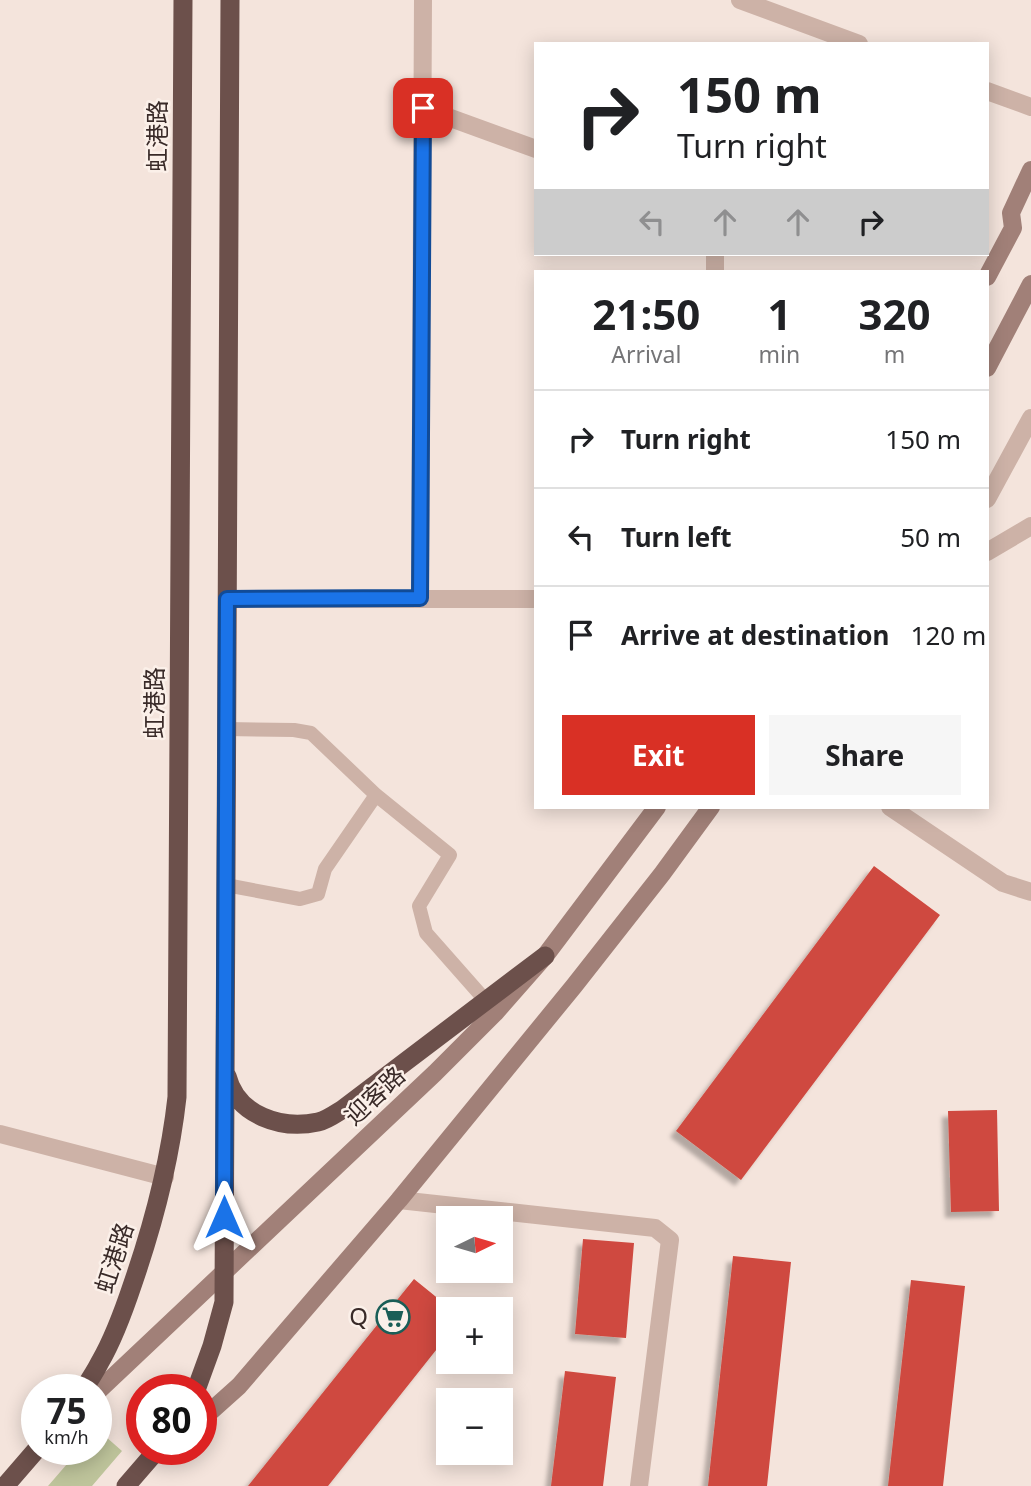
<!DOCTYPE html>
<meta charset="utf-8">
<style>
:root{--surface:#fff;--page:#f6f6f6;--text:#202124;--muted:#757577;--line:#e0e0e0;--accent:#d93025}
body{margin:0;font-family:"Noto Sans","Noto Sans SC",sans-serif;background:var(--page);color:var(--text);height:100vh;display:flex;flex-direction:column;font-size:26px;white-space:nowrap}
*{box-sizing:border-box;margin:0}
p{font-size:23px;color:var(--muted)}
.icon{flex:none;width:38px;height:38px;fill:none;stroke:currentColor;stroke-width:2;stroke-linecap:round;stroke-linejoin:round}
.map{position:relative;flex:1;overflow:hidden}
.details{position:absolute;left:534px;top:270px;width:455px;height:539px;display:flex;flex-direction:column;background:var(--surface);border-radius:0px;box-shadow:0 4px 18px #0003}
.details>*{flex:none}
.top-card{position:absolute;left:534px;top:42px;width:455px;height:214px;border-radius:0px;box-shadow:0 4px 18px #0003;background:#fff;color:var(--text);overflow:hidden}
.needle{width:46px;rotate:85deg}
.buttons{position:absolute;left:436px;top:1206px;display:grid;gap:14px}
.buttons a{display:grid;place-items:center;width:77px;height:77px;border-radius:0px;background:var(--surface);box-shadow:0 4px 18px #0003;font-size:35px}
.speed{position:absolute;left:21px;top:1374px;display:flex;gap:14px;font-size:35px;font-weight:700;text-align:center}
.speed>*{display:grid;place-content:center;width:91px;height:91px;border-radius:50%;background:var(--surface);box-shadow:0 4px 18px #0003;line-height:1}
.speed small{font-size:18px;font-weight:400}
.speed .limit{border:10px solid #d22;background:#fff;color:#111}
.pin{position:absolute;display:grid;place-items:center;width:60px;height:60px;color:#fff;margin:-30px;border-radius:14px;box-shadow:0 4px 10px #0006}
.me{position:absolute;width:77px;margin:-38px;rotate:0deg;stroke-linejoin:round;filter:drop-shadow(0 0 5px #0008)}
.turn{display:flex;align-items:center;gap:24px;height:147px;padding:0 28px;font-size:32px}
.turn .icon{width:91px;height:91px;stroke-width:2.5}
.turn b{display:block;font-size:49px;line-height:60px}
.lanes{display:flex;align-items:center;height:66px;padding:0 28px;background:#0003;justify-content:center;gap:35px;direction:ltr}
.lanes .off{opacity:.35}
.eta{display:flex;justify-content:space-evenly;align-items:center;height:119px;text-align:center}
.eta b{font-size:42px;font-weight:700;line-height:49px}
.primary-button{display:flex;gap:14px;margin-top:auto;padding:14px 28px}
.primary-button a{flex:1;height:80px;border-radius:0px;background:var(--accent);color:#fff;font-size:28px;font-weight:700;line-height:80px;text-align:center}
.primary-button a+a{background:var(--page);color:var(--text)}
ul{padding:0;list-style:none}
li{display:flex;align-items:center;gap:21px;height:98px;padding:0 28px;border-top:2px solid var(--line)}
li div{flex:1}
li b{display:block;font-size:26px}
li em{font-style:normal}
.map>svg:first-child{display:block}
.green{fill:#bec49b}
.building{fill:#cf493f;filter:url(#shadow)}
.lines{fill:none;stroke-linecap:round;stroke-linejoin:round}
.service{stroke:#cdb2a7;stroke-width:14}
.minor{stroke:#cdb2a7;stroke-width:18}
.secondary{stroke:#a18078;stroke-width:18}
.trunk{stroke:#6c504b;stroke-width:19}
.route-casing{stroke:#114b97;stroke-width:18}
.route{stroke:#1a73e8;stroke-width:12}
.labels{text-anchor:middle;stroke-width:5;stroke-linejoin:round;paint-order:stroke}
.street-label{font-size:24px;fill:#392a28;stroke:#fbf0e9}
.poi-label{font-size:24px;fill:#392a28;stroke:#fbf0e9;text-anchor:end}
</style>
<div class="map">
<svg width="1031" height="1486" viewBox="0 0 1031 1486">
<defs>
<filter id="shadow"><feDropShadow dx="-6" dy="6" stdDeviation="2" flood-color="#0004"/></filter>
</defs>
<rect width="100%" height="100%" fill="#f4e4dc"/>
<path class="green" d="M 97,1429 L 122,1451 L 92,1486 L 48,1486 L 80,1449 L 96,1449 Z"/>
<path class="building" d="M 874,866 L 940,915 L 741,1180 L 676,1131 Z
M 997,1110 L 999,1211 L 951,1212 L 948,1111 Z
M 583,1239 L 634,1243 L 626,1338 L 575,1334 Z
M 733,1256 L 791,1262 L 767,1486 L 708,1486 Z
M 414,1279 L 451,1309 L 448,1309 L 448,1335 L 328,1486 L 248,1486 Z
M 911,1280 L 965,1286 L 943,1486 L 888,1486 Z
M 565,1371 L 616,1377 L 603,1486 L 551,1486 Z"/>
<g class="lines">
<path class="service" d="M 226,729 L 294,730 L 311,733 L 376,795 L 450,855 L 419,906 L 426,933 L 486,1001
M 226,885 L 300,899 L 318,894 L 325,869 L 376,795"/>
<path class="minor" d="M 740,0 L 859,44
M 987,91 L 1031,107
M 423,108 L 536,149
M 715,271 L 715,254
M 987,499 L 1031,418
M 987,552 L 1031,526
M 420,598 L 423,0
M 227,599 L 536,599
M 890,807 L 1003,883 L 1031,892
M 0,1134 L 165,1177
M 399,1200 L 655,1228 L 670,1240 L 639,1486"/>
<path class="secondary" d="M 987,277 L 1013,228 L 1011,213 L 1031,170
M 987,368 L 1031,284
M 96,1393 L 435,1073 L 495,1013 L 545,956 L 657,807
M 201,1420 L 239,1386 L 399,1200 L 574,986 L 662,874 L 711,807"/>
<path class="trunk" d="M 227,1076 C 237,1116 282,1130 318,1122 C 327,1120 335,1114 343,1109 L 545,956
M 83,1390 C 89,1381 95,1372 100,1362 C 114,1338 124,1310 133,1283 C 154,1222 170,1161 177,1097 L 183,0
M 196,1390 L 212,1346 L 224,1302 L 230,0
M 5,1486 L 37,1449
M 126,1486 L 158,1449"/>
</g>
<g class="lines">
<defs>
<path id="route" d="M 224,1217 L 227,599 L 420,598 L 423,108"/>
</defs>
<use href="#route" class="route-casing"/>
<use href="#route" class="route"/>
</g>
<defs>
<symbol id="supermarket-ring" viewBox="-11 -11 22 22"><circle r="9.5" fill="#fbf0e9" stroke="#1a5e57" stroke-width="1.5"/><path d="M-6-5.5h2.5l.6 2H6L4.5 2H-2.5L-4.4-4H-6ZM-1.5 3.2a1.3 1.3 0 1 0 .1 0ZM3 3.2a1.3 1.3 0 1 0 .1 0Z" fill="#1a5e57"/></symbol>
</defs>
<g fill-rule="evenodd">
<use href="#supermarket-ring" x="374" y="1298" width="38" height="38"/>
</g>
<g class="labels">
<g class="street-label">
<text transform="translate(158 136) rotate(-90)" y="8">虹港路</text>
<text transform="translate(155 703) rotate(-90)" y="8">虹港路</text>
<text transform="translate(375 1096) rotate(-43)" y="8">迎客路</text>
<text transform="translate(115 1258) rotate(-72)" y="8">虹港路</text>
</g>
<g class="poi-label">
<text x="368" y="1325">Q</text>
</g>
</g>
</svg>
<div class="buttons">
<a><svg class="needle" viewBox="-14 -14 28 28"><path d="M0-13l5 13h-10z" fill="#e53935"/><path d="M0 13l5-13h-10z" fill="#757577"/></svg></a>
<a>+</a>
<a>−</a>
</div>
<div class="speed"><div>75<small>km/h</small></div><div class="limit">80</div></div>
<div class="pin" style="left:423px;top:108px;background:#d93025"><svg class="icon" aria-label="arrive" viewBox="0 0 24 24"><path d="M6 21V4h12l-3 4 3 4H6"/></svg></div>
<svg class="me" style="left:224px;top:1217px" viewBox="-20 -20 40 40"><path d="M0-17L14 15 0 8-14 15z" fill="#1a73e8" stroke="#fff" stroke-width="4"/></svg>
<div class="top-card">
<div class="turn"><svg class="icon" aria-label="right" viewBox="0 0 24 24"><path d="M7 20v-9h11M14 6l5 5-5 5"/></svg><div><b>150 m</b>Turn right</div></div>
<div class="lanes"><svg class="icon off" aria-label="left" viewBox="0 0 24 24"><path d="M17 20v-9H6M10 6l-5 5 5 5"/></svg><svg class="icon off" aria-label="ahead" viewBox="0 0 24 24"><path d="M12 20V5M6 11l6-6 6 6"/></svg><svg class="icon off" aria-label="ahead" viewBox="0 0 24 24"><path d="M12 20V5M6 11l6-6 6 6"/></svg><svg class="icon" aria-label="right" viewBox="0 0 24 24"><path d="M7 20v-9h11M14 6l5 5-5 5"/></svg></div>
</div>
<section class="details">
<div class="eta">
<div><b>21:50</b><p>Arrival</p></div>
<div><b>1</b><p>min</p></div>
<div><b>320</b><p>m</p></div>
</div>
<ul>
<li><svg class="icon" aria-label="right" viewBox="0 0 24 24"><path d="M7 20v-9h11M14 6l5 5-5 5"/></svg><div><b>Turn right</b></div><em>150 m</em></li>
<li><svg class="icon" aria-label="left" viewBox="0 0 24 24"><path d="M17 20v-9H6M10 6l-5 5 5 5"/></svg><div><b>Turn left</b></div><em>50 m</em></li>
<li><svg class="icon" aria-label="arrive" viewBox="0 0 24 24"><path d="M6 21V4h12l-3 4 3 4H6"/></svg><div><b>Arrive at destination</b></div><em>120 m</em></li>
</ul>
<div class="primary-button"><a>Exit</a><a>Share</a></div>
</section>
</div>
